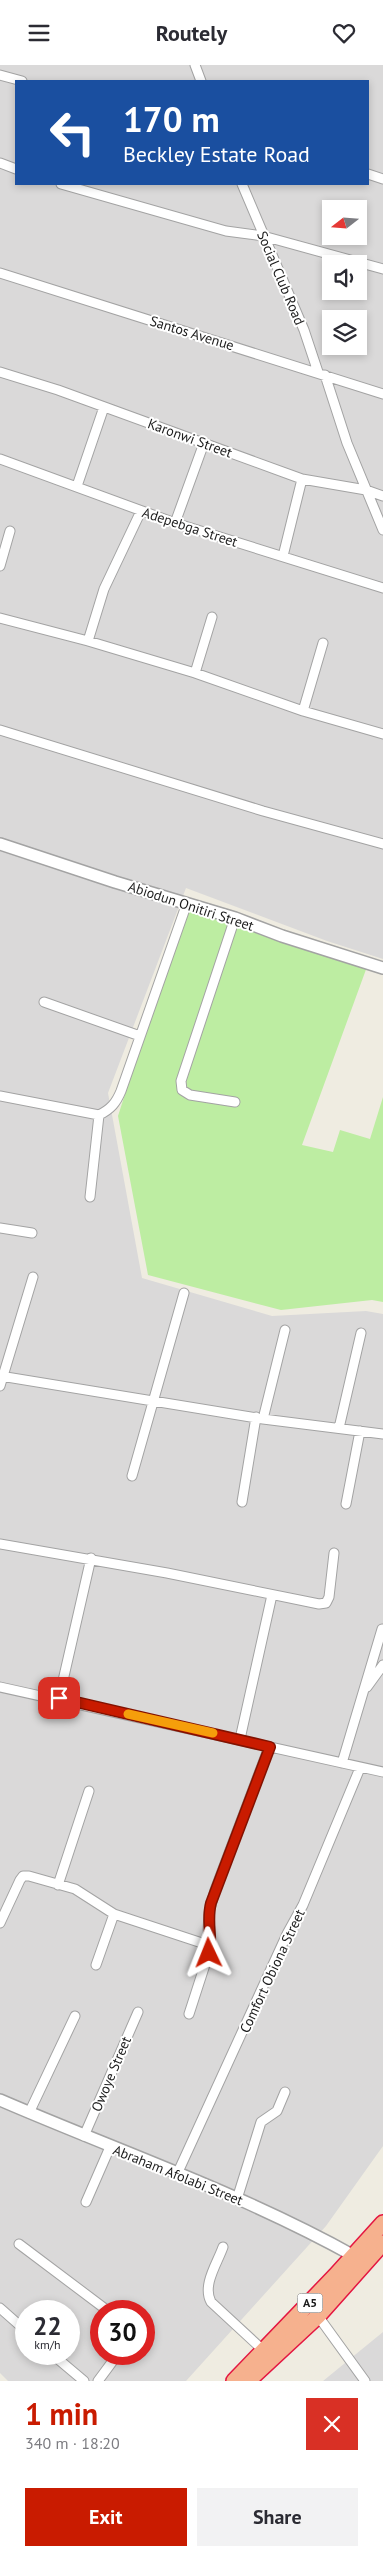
<!DOCTYPE html>
<meta charset="utf-8">
<style>
:root{--surface:#fff;--page:#f2f2f3;--text:#2b2b33;--muted:#7c7c81;--accent:#c91b00}
body{margin:0;font-family:"PT Sans",sans-serif;background:var(--page);color:var(--text);height:100vh;display:flex;flex-direction:column;font-size:19px;white-space:nowrap}
*{box-sizing:border-box;margin:0}
p{font-size:16px;color:var(--muted)}
.icon{flex:none;width:28px;height:28px;fill:none;stroke:currentColor;stroke-width:2;stroke-linecap:round;stroke-linejoin:round}
.map{position:relative;height:2316px;overflow:hidden}
.details{display:flex;flex-direction:column;background:var(--surface);flex:1}
.details>*{flex:none}
.guide{position:absolute;left:15px;top:15px;width:354px;height:105px;border-radius:0px;box-shadow:0 2px 8px #0003;background:#1a4fa0;color:#fff;overflow:hidden}
.needle{width:32px;rotate:253deg}
.controls{position:absolute;left:322px;top:135px;display:grid;gap:10px}
.controls a{display:grid;place-items:center;width:45px;height:45px;border-radius:0px;background:var(--surface);box-shadow:0 2px 8px #0003;font-size:25px}
.speed{position:absolute;left:15px;top:2235px;display:flex;gap:10px;font-size:25px;font-weight:700;text-align:center}
.speed>*{display:grid;place-content:center;width:65px;height:65px;border-radius:50%;background:var(--surface);box-shadow:0 2px 8px #0003;line-height:1}
.speed small{font-size:12px;font-weight:400}
.speed .limit{border:8px solid #d22;background:#fff;color:#111}
.pin{position:absolute;display:grid;place-items:center;width:42px;height:42px;color:#fff;margin:-21px;border-radius:10px;box-shadow:0 2px 8px #0006}
.me{position:absolute;width:55px;margin:-28px;rotate:358deg;stroke-linejoin:round;filter:drop-shadow(0 0 4px #0008)}
.turn{display:flex;align-items:center;gap:18px;height:105px;padding:0 25px;font-size:22px}
.turn .icon{width:65px;height:65px;stroke-width:2.5}
.turn b{display:block;font-size:35px;line-height:42px}
.round{display:grid;place-items:center;flex:none;width:52px;height:52px;border-radius:0px;background:var(--page)}
.head{display:flex;align-items:center;justify-content:space-between;height:85px;padding:0 25px}
h1{font-size:30px;font-weight:800;line-height:38px;color:var(--accent)}
.primary-button{display:flex;gap:10px;margin-top:auto;padding:10px 25px}
.primary-button a{flex:1;height:58px;border-radius:0px;background:var(--accent);color:#fff;font-size:20px;font-weight:800;line-height:58px;text-align:center}
.primary-button a+a{background:var(--page);color:var(--text)}
header{display:flex;justify-content:space-between;align-items:center;height:65px;padding:0 25px;background:var(--surface);font-size:22px;font-weight:800}
.map>svg:first-child{display:block}
.residential{fill:#dad9d9;fill-rule:evenodd}
.grass{fill:#bdeda2}
.lines{fill:none;stroke-linecap:round;stroke-linejoin:round}
.minor-casing{stroke:#a3a3a3;stroke-width:11}
.tertiary-casing{stroke:#a3a3a3;stroke-width:14}
.trunk-casing{stroke:#e41641;stroke-width:18}
.minor{stroke:#fff;stroke-width:9}
.tertiary{stroke:#fff;stroke-width:11}
.trunk{stroke:#f6b18e;stroke-width:15}
.route-casing{stroke:#831200;stroke-width:12}
.route{stroke:#c91b00;stroke-width:9}
.slow{stroke:#f59e0b;stroke-width:9}
.labels{text-anchor:middle;stroke-width:4;stroke-linejoin:round;paint-order:stroke}
.shield{fill:#fff;stroke:#606060;stroke-width:1}
.shield-label{font-size:12px;font-weight:bold;fill:#1c1c1c}
.street-label{font-size:14px;fill:#1c1c1c;stroke:#fff}
</style>
<header><svg class="icon" aria-label="menu" viewBox="0 0 24 24"><path d="M4 6h16M4 12h16M4 18h16"/></svg>Routely<svg class="icon" aria-label="heart" viewBox="0 0 24 24"><path d="M12 20l-8-8c-3-5 5-10 8-4 3-6 11-1 8 4z"/></svg></header>
<div class="map">
<svg width="383" height="2316" viewBox="0 0 383 2316">
<rect width="100%" height="100%" fill="#efece1"/>
<path class="residential" d="M 0,0 L 383,0 L 383,894 L 327,876 L 186,823 L 108,1028 L 142,1213 L 272,1251 L 366,1246 L 383,1249 L 383,2081 L 326,2161 L 186,2316 L 8,2316 L 0,2308 ZM 16,16 L 368,16 L 368,119 L 16,119 ZM 331,144 L 359,144 L 359,171 L 331,171 ZM 331,199 L 359,199 L 359,226 L 331,226 ZM 331,254 L 359,254 L 359,281 L 331,281 ZM 26,2246 L 69,2246 L 69,2289 L 26,2289 ZM 101,2246 L 144,2246 L 144,2289 L 101,2289 Z
M 383,2267 L 383,2316 L 323,2316 Z"/>
<path class="grass" d="M 185,842 L 368,899 L 302,1080 L 333,1087 L 340,1065 L 370,1074 L 383,1032 L 383,1237 L 372,1235 L 281,1245 L 148,1210 L 118,1051 Z"/>
<g class="lines">
<defs>
<path id="minor" d="M 195,0 L 201,16
M 0,10 L 22,16
M 0,98 L 16,104
M 368,109 L 383,114
M 61,119 L 226,166 L 263,171 L 383,204
M 242,119 L 304,265 L 318,307
M 0,208 L 383,329
M 0,307 L 58,325 L 302,414 L 366,425 L 383,431
M 325,310 L 347,378 L 383,465
M 0,394 L 175,458 L 383,523
M 77,421 L 104,342
M 175,458 L 204,378
M 283,491 L 302,414
M 0,501 L 10,466
M 0,553 L 88,576 L 195,608 L 303,646 L 383,669
M 88,576 L 104,524 L 141,446
M 195,608 L 212,552
M 303,646 L 323,578
M 0,665 L 263,746 L 383,779
M 44,937 L 140,971
M 0,1031 L 99,1050 C 111,1044 116,1038 121,1026 L 187,838
M 235,1037 L 190,1030 L 182,1025 L 181,1016 L 235,853
M 90,1132 L 99,1050
M 0,1163 L 32,1168
M 0,1311 L 263,1354 L 383,1369
M 0,1321 L 33,1212
M 263,1354 L 285,1265
M 339,1363 L 361,1268
M 132,1411 L 184,1228
M 242,1437 L 256,1352
M 346,1439 L 360,1366
M 0,1479 L 167,1508 L 319,1539 L 326,1538 L 329,1532 L 334,1488
M 0,1622 L 383,1707
M 367,1622 L 383,1600
M 59,1633 L 91,1493
M 240,1674 L 272,1530
M 342,1698 L 382,1564
M 58,1820 L 89,1726
M 0,1858 L 20,1815 L 23,1811 L 29,1811 L 75,1824 L 114,1849 L 211,1881
M 96,1900 L 114,1849
M 189,1949 L 211,1881 L 208,1865 L 209,1848 L 215,1825 L 269,1682
M 29,2048 L 75,1951
M 84,2071 L 138,1947
M 178,2107 L 287,1869 L 303,1840 L 360,1703
M 237,2134 L 261,2057 L 277,2046 L 285,2027
M 86,2137 L 110,2082
M 19,2179 L 108,2246
M 223,2182 C 217,2199 202,2220 211,2237 L 264,2286
M 0,2243 L 26,2266
M 318,2251 L 365,2316
M 52,2289 L 84,2316
M 98,2316 L 118,2289"/>
<path id="tertiary" d="M 0,779 L 115,817 L 235,853 L 282,871 L 383,903
M 0,2035 C 118,2086 241,2128 354,2191"/>
<path id="trunk" d="M 234,2316 L 335,2211 L 383,2158
M 248,2316 L 318,2251 L 383,2178"/>
</defs>
<use href="#minor" class="minor-casing"/>
<use href="#tertiary" class="tertiary-casing"/>
<use href="#trunk" class="trunk-casing"/>
<use href="#minor" class="minor"/>
<use href="#tertiary" class="tertiary"/>
<use href="#trunk" class="trunk"/>
</g>
<g class="lines">
<defs>
<path id="route" d="M 59,1633 L 270,1682 L 211,1838 C 206,1857 213,1874 209,1888"/>
</defs>
<use href="#route" class="route-casing"/>
<use href="#route" class="route"/>
<path class="slow" d="M 128,1649 L 213,1668"/>
</g>
<g class="labels">
<rect class="shield" x="297.5" y="2228.5" width="25" height="19" rx="4"/>
<g class="shield-label">
<text x="310" y="2242">A5</text>
</g>
<g class="street-label">
<text transform="translate(281 213) rotate(67)" y="5">Social Club Road</text>
<text transform="translate(192 268) rotate(17)" y="5">Santos Avenue</text>
<text transform="translate(190 373) rotate(20)" y="5">Karonwi Street</text>
<text transform="translate(190 462) rotate(18)" y="5">Adepebga Street</text>
<text transform="translate(191 841) rotate(18)" y="5">Abiodun Onitiri Street</text>
<text transform="translate(272 1906) rotate(-65)" y="5">Comfort Obiona Street</text>
<text transform="translate(111 2009) rotate(-67)" y="5">Owoye Street</text>
<text transform="translate(178 2110) rotate(22)" y="5">Abraham Afolabi Street</text>
</g>
</g>
</svg>
<div class="controls">
<a><svg class="needle" viewBox="-14 -14 28 28"><path d="M0-13l5 13h-10z" fill="#e53935"/><path d="M0 13l5-13h-10z" fill="#7c7c81"/></svg></a>
<a><svg class="icon" aria-label="sound" viewBox="0 0 24 24"><path d="M4 9h4l5-4v14l-5-4H4zM17 9q2 3 0 6"/></svg></a>
<a><svg class="icon" aria-label="layers" viewBox="0 0 24 24"><path d="M12 4l9 5-9 5-9-5zM3 14l9 5 9-5"/></svg></a>
</div>
<div class="speed"><div>22<small>km/h</small></div><div class="limit">30</div></div>
<div class="pin" style="left:59px;top:1633px;background:#d93025"><svg class="icon" aria-label="arrive" viewBox="0 0 24 24"><path d="M6 21V4h12l-3 4 3 4H6"/></svg></div>
<svg class="me" style="left:209px;top:1888px" viewBox="-20 -20 40 40"><path d="M0-17L14 15 0 8-14 15z" fill="#c91b00" stroke="#fff" stroke-width="4"/></svg>
<div class="guide">
<div class="turn"><svg class="icon" aria-label="left" viewBox="0 0 24 24"><path d="M17 20v-9H6M10 6l-5 5 5 5"/></svg><div><b>170 m</b>Beckley Estate Road</div></div>
</div>
</div>
<section class="details">
<div class="head"><div><h1>1 min</h1><p>340 m · 18:20</p></div><a class="round" style="background:#d93025;color:#fff"><svg class="icon" aria-label="close" viewBox="0 0 24 24"><path d="M6 6l12 12M18 6L6 18"/></svg></a></div>
<div class="primary-button"><a>Exit</a><a>Share</a></div>
</section>
